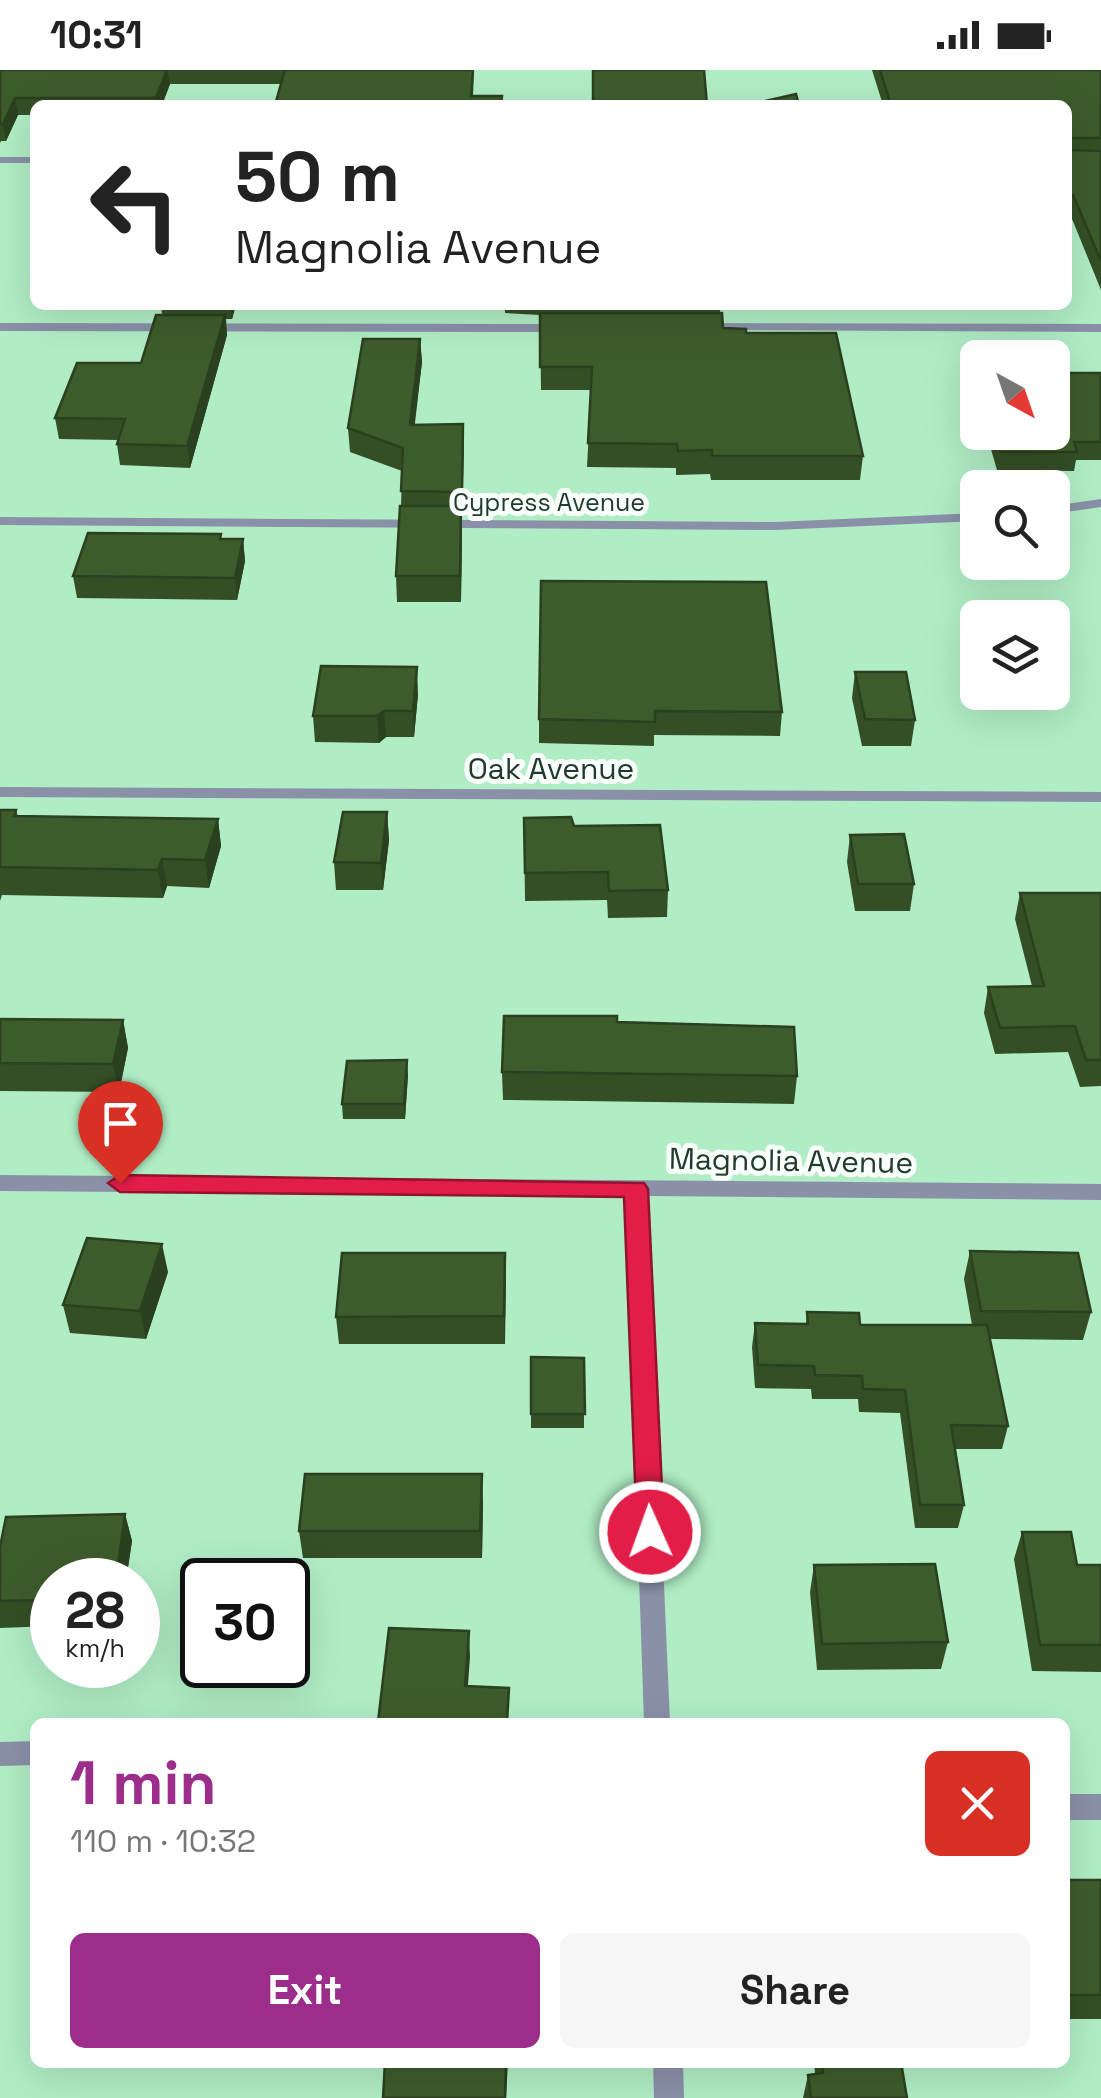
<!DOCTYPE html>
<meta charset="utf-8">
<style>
:root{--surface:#fff;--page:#f6f6f6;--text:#222;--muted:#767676;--accent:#9d2d8a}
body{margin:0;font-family:"Space Grotesk",sans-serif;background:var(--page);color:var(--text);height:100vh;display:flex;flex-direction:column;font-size:38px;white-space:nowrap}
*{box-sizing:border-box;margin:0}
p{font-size:32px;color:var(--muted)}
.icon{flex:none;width:55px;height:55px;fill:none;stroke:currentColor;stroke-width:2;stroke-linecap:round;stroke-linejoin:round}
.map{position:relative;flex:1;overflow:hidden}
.panel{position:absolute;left:30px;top:1648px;width:1040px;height:350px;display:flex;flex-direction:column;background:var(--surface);border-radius:15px;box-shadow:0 10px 40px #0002}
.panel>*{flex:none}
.banner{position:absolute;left:30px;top:30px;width:1042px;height:210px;border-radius:15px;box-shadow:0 10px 40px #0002;background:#fff;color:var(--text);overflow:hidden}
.needle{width:65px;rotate:140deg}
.controls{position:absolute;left:960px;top:270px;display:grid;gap:20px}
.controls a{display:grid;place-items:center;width:110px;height:110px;border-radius:15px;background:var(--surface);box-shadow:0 10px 40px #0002;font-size:50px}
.speed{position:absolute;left:30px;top:1488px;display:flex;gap:20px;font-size:50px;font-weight:700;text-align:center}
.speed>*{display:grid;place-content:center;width:130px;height:130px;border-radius:50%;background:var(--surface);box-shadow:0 10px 40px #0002;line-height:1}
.speed small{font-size:25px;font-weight:400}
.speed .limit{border:5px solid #111;border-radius:15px;background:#fff;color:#111}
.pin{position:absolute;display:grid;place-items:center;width:85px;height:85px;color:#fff;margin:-102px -42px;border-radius:50% 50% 50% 0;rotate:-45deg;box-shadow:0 0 10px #0007}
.pin .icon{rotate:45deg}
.me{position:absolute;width:110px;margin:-55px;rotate:358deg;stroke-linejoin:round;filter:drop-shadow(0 0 8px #0008)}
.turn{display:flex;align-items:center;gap:35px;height:210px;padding:0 40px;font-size:45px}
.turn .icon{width:130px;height:130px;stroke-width:2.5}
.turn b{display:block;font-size:70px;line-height:85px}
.round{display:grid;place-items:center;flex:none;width:105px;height:105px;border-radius:15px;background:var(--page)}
.head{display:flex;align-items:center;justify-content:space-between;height:170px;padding:0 40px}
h1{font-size:60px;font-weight:800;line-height:75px;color:var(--accent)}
.action{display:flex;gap:20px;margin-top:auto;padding:20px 40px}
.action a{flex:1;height:115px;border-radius:15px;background:var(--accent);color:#fff;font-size:40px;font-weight:800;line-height:115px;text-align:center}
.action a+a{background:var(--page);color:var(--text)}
.status{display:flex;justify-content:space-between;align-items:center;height:70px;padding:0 50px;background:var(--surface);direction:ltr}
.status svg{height:28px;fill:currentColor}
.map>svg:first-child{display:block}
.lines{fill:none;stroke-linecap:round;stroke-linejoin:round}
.minor{fill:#8a90a8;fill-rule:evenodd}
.wall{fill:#344f26}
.shaded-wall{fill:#2b401f}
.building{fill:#3d5c2c;stroke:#2b401f;stroke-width:2.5}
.route{fill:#e11d48;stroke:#92132f;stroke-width:2.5}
.labels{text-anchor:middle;stroke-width:10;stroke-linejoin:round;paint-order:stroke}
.far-street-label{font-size:25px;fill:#223a2b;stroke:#f9fffa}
.street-label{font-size:30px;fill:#223a2b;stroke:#f9fffa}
</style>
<div class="status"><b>10:31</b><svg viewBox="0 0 49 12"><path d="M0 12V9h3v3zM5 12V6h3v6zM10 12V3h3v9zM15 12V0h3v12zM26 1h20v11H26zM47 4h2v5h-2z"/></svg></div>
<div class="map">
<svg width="1101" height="2028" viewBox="0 0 1101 2028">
<rect width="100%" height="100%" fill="#b0edc5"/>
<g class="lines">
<path class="minor" d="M 0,87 L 35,87 L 35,93 L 0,93 Z
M 0,253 L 568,254 L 574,258 L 568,262 L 0,261 Z
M 697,253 L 1101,254 L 1101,262 L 693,260 L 691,257 Z
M 1101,429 L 1101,437 L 1052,444 L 1052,436 Z
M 978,443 L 978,451 L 775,460 L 0,455 L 0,447 L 775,452 Z
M 0,717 L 1101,722 L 1101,732 L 0,727 Z
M 0,1105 L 1101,1114 L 1101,1130 L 647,1126 L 670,1652 L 644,1652 L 626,1126 L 0,1121 Z
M 35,1671 L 35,1695 L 0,1696 L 0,1672 Z
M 1065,1724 L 1101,1724 L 1101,1750 L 1065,1750 Z
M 653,1992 L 683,1992 L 684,2028 L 654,2028 Z"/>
</g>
<path class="wall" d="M 0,0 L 474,0 L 473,26 L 502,26 L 502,35 L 281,14 L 170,14 L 162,35 L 35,35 L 35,45 L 18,45 L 6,71 L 1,71 L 0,73 Z
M 872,0 L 1101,0 L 1101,220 L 1070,144 L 1068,144 L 1068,35 L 883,35 Z
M 161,235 L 319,235 L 319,237 L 235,238 L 232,249 L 226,249 L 227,265 L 190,398 L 120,395 L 117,374 L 118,370 L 59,369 L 55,348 L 141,293 L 162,245 Z
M 505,235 L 720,235 L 720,243 L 723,258 L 746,263 L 863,386 L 860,410 L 711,410 L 710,404 L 676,405 L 676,398 L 587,397 L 591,320 L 541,320 L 540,245 L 505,243 Z
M 420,269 L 422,292 L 414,355 L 463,354 L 461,532 L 397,532 L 396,506 L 401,436 L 402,401 L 350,382 L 348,358 Z
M 1067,303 L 1101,303 L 1101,390 L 1076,390 L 1074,401 L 997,400 L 986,362 L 1052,362 Z
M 977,304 L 978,304 L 978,332 L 974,321 Z
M 221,469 L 243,469 L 245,491 L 237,530 L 77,528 L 73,506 Z
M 766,512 L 782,642 L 780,666 L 654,665 L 654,676 L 539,673 L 539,649 Z
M 855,602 L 915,650 L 911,676 L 862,676 L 852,628 Z
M 418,624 L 414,667 L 386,667 L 379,673 L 315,672 L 313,646 Z
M 0,740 L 16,740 L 18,746 L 218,749 L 221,776 L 209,818 L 167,816 L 163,828 L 2,825 L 0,831 Z
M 387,742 L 389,770 L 383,820 L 336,820 L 334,792 Z
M 524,748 L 574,756 L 668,820 L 667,847 L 608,848 L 607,830 L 525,831 Z
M 850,765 L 914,814 L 910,841 L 855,841 L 847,792 Z
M 1020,823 L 1101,823 L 1101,1016 L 1080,1017 L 1068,982 L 995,984 L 984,943 L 988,917 L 1032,916 L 1015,849 Z
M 0,949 L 123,950 L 128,978 L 119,1022 L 0,1021 Z
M 502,1002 L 797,1006 L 794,1034 L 503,1030 Z
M 408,1005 L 405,1049 L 343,1049 L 342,1034 Z
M 970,1181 L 1091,1242 L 1083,1270 L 990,1269 L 1008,1356 L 1002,1379 L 955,1379 L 964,1435 L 958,1458 L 915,1458 L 900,1343 L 859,1342 L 858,1329 L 812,1329 L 811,1319 L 755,1318 L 752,1277 L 755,1253 L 806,1254 L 807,1242 L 860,1255 L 972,1255 L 964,1209 Z
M 505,1183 L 505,1274 L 339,1274 L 336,1247 Z
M 168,1202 L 146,1269 L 70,1263 L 63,1235 Z
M 531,1287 L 584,1288 L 584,1358 L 531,1358 Z
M 483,1432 L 482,1488 L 303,1488 L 299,1461 Z
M 125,1444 L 132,1471 L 126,1510 L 52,1510 L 52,1556 L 0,1558 L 0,1477 Z
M 1022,1462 L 1077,1495 L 1101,1495 L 1101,1602 L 1032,1601 L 1014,1489 Z
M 814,1495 L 948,1572 L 941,1599 L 817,1600 L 810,1522 Z
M 1065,1810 L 1101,1810 L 1101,1949 L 1065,1949 Z
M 814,1992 L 901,1992 L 907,2028 L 803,2028 L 808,2005 L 815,2004 Z"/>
<path class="shaded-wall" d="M 167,0 L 170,14 L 162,35 L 157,35 L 156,28 Z
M 15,28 L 18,45 L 6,71 L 3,54 Z
M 230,235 L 235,235 L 235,238 L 232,249 Z
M 225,245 L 227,265 L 190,398 L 187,376 Z
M 420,269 L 422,292 L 412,379 L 410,355 Z
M 463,354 L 464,378 L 462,446 L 462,422 Z
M 461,436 L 462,462 L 461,532 L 460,506 Z
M 243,469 L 245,491 L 237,530 L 235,508 Z
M 417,597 L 418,624 L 414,667 L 413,641 Z
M 384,641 L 386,667 L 379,673 L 377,646 Z
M 387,742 L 389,770 L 383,820 L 381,793 Z
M 218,749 L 221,776 L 209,818 L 205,790 Z
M 162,789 L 167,816 L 163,828 L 158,800 Z
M 123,950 L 128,978 L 119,1022 L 113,994 Z
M 407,990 L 408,1005 L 405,1049 L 404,1034 Z
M 162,1174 L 168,1202 L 146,1269 L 140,1241 Z
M 505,1183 L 506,1211 L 505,1274 L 504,1246 Z
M 482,1404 L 483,1432 L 482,1488 L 480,1461 Z
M 125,1444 L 132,1471 L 126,1510 L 116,1510 Z
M 469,1561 L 470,1587 L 466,1642 L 465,1616 Z
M 506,1992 L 508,1992 L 506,2028 L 505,2028 Z"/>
<path class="building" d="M 0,0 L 167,0 L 156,28 L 15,28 L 3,54 L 0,54 Z
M 285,0 L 473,0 L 471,26 L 502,26 L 501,35 L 275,35 Z
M 593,0 L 704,0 L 707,35 L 593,35 Z
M 880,0 L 1101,0 L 1101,68 L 1071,68 L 1068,80 L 1101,81 L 1101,191 L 1073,125 L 1068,125 L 1068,35 L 891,35 Z
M 796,24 L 799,35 L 762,35 L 761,32 Z
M 540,243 L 722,243 L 723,258 L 746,259 L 746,263 L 836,263 L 863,386 L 712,386 L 712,380 L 678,381 L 677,374 L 588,373 L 592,297 L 540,297 Z
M 156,245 L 225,245 L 187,376 L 117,374 L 125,349 L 55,348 L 77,293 L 141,293 Z
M 363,269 L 420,269 L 410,355 L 463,354 L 462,422 L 401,421 L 403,378 L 348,358 Z
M 1067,303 L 1101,303 L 1101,372 L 1074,372 L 1077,382 L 1000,382 L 995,362 L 1052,362 L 1052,320 L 1067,320 Z
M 400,436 L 461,436 L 460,506 L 396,506 Z
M 88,463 L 221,464 L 220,469 L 243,469 L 235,508 L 73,506 Z
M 541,511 L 766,512 L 782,642 L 655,641 L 655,652 L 539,649 Z
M 321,596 L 417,597 L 413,641 L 384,641 L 377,646 L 313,646 Z
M 855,602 L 906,602 L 915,650 L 865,649 Z
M 0,740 L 16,740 L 14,746 L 218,749 L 205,790 L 162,789 L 158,800 L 0,797 Z
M 343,742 L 387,742 L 381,793 L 334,792 Z
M 571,747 L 574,756 L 660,755 L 668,820 L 609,821 L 608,802 L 525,803 L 524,748 Z
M 904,764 L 914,814 L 858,814 L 850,765 Z
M 1020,823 L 1101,823 L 1101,990 L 1086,990 L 1075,956 L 1000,958 L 988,917 L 1044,916 Z
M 504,946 L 617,946 L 617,952 L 794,957 L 797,1006 L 502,1002 Z
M 0,949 L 123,950 L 113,994 L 0,993 Z
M 407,990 L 404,1034 L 342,1034 L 347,991 Z
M 87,1168 L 162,1174 L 140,1241 L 63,1235 Z
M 970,1181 L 1078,1183 L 1091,1242 L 981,1241 Z
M 342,1183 L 505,1183 L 504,1246 L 336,1247 Z
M 807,1242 L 859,1243 L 860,1255 L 987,1255 L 1008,1356 L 951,1355 L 964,1435 L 920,1435 L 905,1320 L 863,1319 L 862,1306 L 815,1305 L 814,1296 L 758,1295 L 755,1253 L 808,1254 Z
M 531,1287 L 584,1288 L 585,1344 L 531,1344 Z
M 305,1404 L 482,1404 L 480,1461 L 299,1461 Z
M 125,1444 L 116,1510 L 52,1510 L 52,1530 L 0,1531 L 0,1477 L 6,1447 Z
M 1022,1462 L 1071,1462 L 1077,1495 L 1101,1495 L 1101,1575 L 1040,1575 Z
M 935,1494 L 948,1572 L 822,1574 L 814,1495 Z
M 389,1558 L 469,1561 L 465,1616 L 509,1618 L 507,1652 L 378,1652 Z
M 1065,1810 L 1101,1810 L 1101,1925 L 1065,1925 Z
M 385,1992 L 506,1992 L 505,2028 L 383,2028 Z
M 821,1992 L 901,1992 L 907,2028 L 811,2028 L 808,2005 L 823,2003 Z"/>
<path class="route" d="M 120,1105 L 644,1113 L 648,1119 L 664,1462 L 660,1471 L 650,1474 L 641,1471 L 637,1462 L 624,1127 L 120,1122 L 108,1113 Z"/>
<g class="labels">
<g class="far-street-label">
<text x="549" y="441">Cypress Avenue</text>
</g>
<g class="street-label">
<text x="551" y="709">Oak Avenue</text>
<text transform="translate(791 1091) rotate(1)" y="10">Magnolia Avenue</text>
</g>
</g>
</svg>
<div class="controls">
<a><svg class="needle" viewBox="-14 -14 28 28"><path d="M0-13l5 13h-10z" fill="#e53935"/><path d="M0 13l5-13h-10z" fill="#767676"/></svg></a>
<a><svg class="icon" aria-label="search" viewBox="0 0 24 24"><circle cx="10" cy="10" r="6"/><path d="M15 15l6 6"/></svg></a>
<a><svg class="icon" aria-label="layers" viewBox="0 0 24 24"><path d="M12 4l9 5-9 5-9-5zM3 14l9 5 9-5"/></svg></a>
</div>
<div class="speed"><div>28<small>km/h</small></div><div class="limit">30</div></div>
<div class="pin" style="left:120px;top:1113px;background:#d93025"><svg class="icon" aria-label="arrive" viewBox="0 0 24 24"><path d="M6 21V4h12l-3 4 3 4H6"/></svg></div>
<svg class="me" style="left:650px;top:1462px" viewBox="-20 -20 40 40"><circle r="17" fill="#e11d48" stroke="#fff" stroke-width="3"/><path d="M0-11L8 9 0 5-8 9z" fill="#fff"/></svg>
<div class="banner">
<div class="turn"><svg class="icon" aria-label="left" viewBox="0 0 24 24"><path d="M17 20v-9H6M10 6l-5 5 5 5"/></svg><div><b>50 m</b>Magnolia Avenue</div></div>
</div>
<section class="panel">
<div class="head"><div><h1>1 min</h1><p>110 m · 10:32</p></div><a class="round" style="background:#d93025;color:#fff"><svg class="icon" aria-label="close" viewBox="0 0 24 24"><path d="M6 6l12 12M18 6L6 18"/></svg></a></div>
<div class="action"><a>Exit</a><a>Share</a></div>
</section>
</div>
